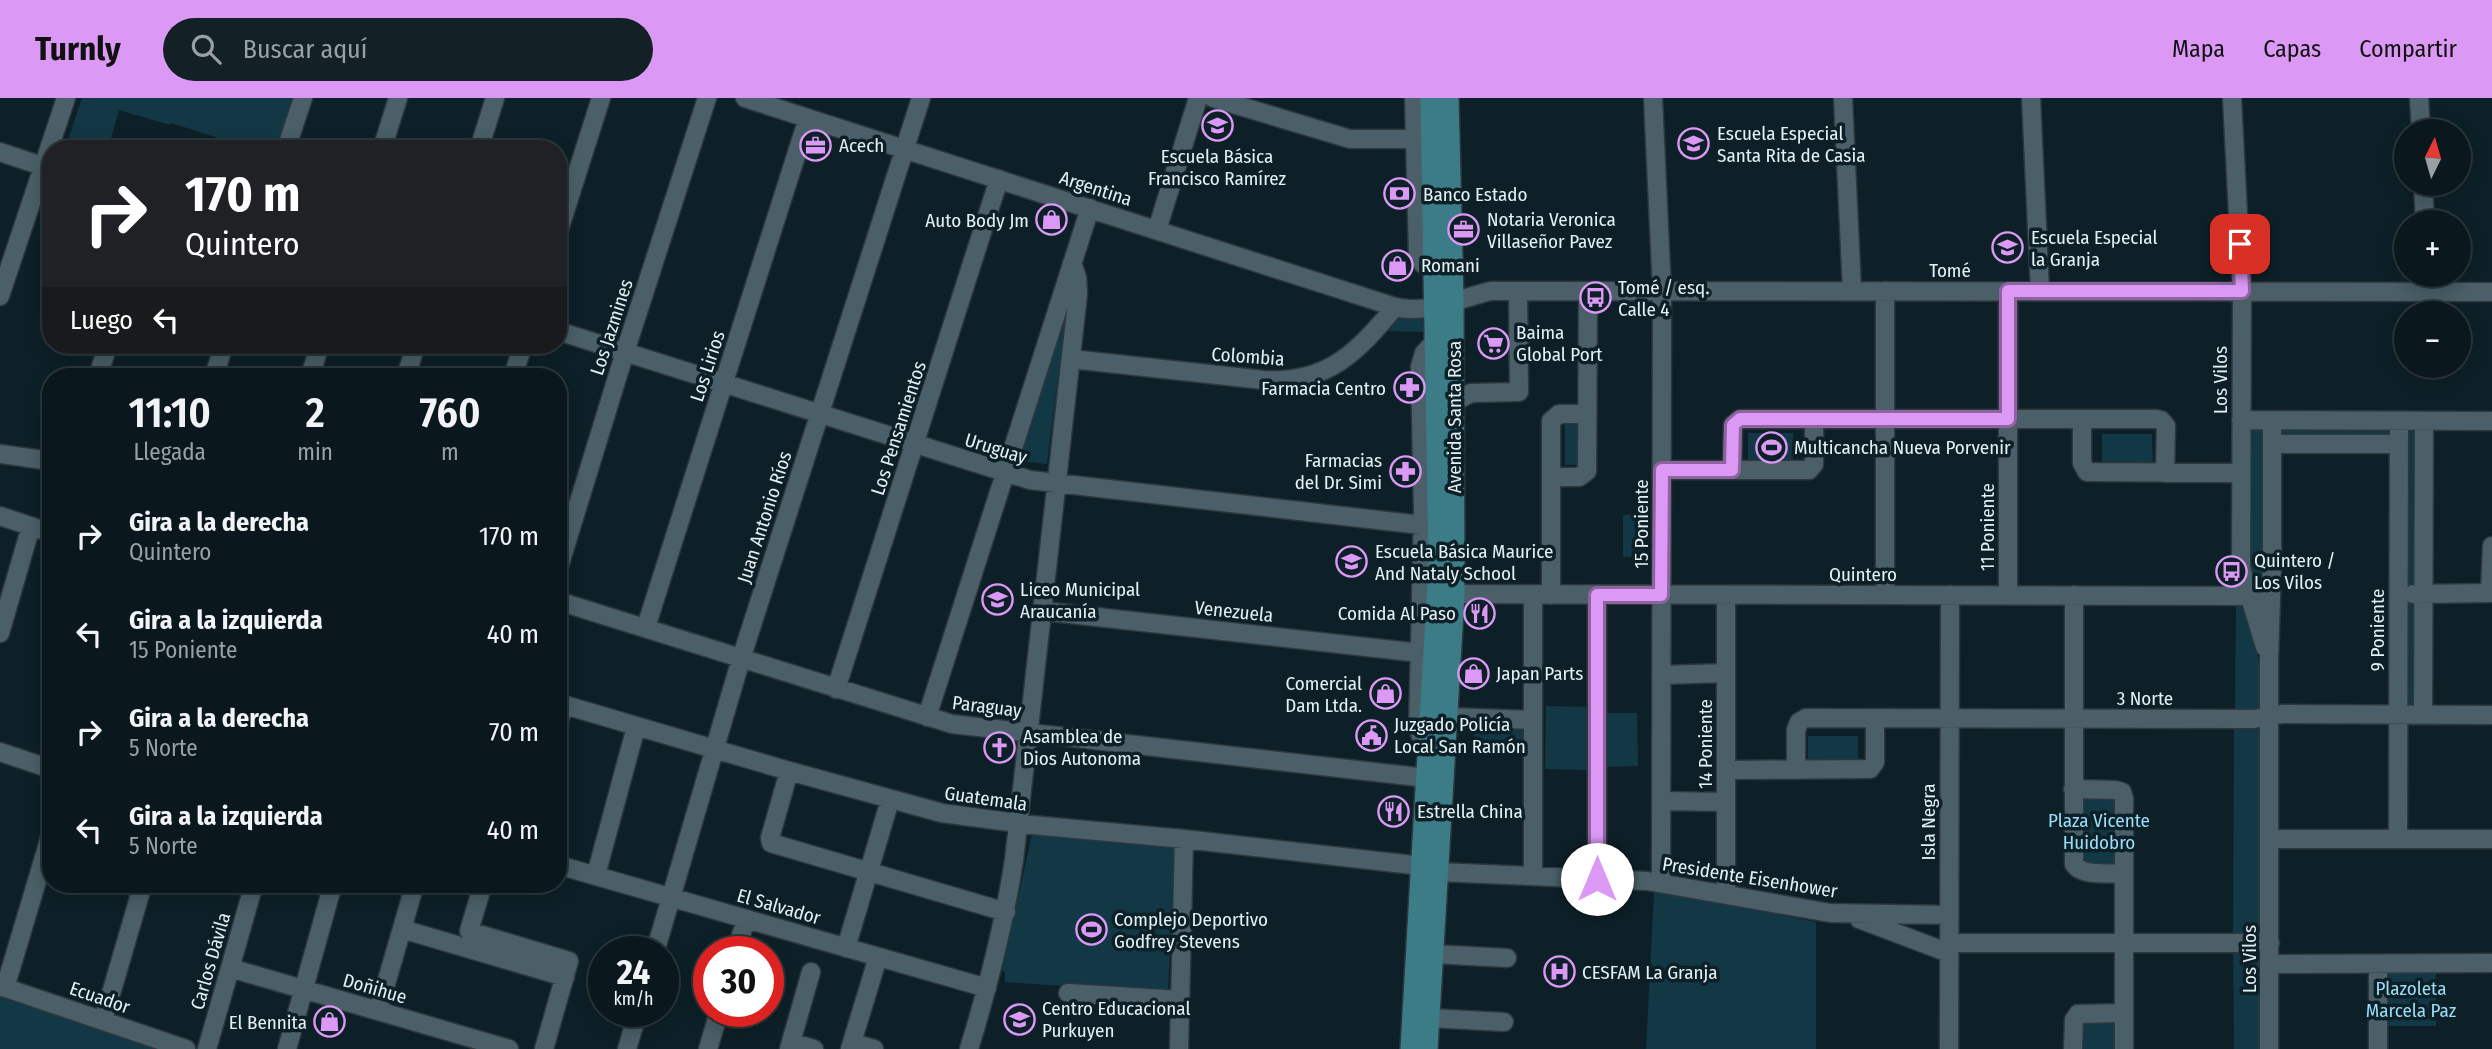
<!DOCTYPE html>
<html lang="es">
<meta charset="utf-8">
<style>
:root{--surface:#0a181d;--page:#132126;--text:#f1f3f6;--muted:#99a0a4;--line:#2a373b;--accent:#db99f5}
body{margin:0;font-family:"Fira Sans Condensed",sans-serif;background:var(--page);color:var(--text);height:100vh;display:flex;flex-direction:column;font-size:26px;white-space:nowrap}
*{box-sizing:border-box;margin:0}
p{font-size:23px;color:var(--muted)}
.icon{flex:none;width:38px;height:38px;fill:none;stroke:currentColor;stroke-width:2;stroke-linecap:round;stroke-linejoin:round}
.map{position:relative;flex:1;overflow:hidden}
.drawer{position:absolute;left:42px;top:270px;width:525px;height:525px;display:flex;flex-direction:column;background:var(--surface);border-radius:28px;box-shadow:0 4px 18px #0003,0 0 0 2px var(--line)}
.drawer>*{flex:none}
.guide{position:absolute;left:42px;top:42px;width:525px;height:214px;border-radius:28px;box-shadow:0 4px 18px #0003,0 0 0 2px var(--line);background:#202124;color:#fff;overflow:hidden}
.needle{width:46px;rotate:5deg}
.tools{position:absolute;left:2394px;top:21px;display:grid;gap:14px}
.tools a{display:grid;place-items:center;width:77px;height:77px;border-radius:50%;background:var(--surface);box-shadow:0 4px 18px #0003,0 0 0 2px var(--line);font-size:35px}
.speed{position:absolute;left:588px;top:838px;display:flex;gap:14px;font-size:35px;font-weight:700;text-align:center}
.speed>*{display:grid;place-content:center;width:91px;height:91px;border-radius:50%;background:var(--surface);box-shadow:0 4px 18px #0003,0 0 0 2px var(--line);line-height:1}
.speed small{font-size:18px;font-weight:400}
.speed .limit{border:10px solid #d22;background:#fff;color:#111}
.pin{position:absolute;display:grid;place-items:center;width:60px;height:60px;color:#fff;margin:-30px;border-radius:14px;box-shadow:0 4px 10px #0006}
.me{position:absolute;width:77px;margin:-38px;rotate:0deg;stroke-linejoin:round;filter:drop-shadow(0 0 5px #0008)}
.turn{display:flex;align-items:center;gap:24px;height:147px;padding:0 28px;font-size:32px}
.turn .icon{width:91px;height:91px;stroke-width:2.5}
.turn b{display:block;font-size:49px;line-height:60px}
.then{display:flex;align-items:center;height:66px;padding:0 28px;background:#0003;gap:14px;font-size:26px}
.eta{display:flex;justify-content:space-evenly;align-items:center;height:119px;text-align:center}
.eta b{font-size:42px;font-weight:600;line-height:49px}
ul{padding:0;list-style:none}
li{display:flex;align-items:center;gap:21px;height:98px;padding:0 28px}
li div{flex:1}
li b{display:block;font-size:26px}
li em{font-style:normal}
header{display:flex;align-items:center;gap:42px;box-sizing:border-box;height:98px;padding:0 35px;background:var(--accent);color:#111}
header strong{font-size:33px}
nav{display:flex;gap:38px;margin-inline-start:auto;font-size:24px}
.search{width:490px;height:63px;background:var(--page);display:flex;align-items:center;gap:18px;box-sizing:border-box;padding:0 24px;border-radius:38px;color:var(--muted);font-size:26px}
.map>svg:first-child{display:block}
.green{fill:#123845}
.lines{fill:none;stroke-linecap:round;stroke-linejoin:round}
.minor-casing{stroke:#2e373d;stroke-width:21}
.major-casing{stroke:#2e373d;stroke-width:24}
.minor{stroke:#4a5f67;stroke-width:18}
.major{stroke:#3c7c86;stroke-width:21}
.route-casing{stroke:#8e639f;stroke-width:18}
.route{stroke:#db99f5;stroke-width:12}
.labels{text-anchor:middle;stroke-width:7;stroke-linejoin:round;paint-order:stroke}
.poi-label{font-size:19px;fill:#e4f0f4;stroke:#0d2027;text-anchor:start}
.street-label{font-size:19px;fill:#e4f0f4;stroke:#0d2027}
.park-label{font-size:19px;fill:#9addf7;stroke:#0d2027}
</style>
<header>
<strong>Turnly</strong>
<div class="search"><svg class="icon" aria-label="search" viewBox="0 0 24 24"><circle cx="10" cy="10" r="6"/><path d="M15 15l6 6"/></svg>Buscar aquí</div>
<nav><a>Mapa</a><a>Capas</a><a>Compartir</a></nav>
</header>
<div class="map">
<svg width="2492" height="951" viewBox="0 0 2492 951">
<rect width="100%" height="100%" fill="#0d2027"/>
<path class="green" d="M 82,0 L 298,0 L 282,51 L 253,51 L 171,25 L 170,27 L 119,12 L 108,51 L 65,51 Z
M 1067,209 L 1047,366 L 1019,363 Z
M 1397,218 L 1431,219 L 1433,234 L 1380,233 Z
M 1565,326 L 1585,327 L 1585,367 L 1565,367 Z
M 2277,329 L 2387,331 L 2389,337 L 2278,341 Z
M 2253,330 L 2263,330 L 2265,477 L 2250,478 L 2245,343 L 2248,335 Z
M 2417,330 L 2417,486 L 2412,489 L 2405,488 L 2408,331 Z
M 1748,335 L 1793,335 L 1793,362 L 1748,362 Z
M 2102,336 L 2152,336 L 2153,366 L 2102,366 Z
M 1646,416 L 1646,459 L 1623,459 L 1623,417 Z
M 2409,502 L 2417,502 L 2417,613 L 2401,605 L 2406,504 Z
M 2236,505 L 2245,508 C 2251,531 2271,595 2258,614 L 2235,619 Z
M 1546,608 L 1590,609 L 1589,672 L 1545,671 Z
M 1605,615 L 1637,615 L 1638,668 L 1605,669 Z
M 1474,624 L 1530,626 L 1529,650 L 1473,649 Z
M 2234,628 L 2250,628 L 2260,633 L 2261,836 L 2233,842 Z
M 1808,638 L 1858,638 L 1858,663 L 1808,663 Z
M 2116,695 L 2119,766 L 2083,770 L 2077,761 L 2079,698 Z
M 1033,732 L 1175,746 L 1168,895 L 1005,884 L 1005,874 L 1002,873 Z
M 1664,793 L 1816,824 L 1816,951 L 1646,951 L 1654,794 Z
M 2233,851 C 2244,851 2257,849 2262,860 L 2262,951 L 2234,951 Z
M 2385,873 L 2436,873 L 2436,928 L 2385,928 Z
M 0,894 L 162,951 L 0,951 Z
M 2082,925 L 2119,926 L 2119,951 L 2081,951 Z"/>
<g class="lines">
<defs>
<path id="minor" d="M 745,0 L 1395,209 C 1426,217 1461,200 1491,193 L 2492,194
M 1213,0 L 1350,41 L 1415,41
M 1414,0 L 1418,158 L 1423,166 L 1435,174
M 1653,0 L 1662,193 L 1661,785
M 1843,0 L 1852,193
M 2031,0 L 2040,193
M 2232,0 L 2242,193 L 2241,470 L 2265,549
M 2419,0 L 2421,33
M 286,51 L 303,0
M 382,51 L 398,0
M 479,51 L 495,0
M 0,54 L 51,71
M 2423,86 L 2425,124
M 1157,132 L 1198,0
M 558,135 L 601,0
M 1885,193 L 1885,497
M 0,198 L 66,0
M 558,233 L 1030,382 L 1439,429
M 1436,242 L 1424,255 L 1420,269 L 1423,413 L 1418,630 L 1421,638 L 1429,645 L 1436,644
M 1071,261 L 1264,282 C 1328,286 1357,254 1395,209
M 98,278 L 108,247
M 214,278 L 224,247
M 310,278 L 320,247
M 406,278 L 416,247
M 513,278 L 523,247
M 1454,304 L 1471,295 L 1519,294 L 1518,193
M 2082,321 L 2082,365 L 2087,374 L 2241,375
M 2241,322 L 2492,323
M 2272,346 L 2399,346
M 0,356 L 51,363
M 1662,372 L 1809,372 L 1814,366 L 1814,321
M 1732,372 L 1733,327 L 1740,321 L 2156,321 L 2161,322 L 2166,328 L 2165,375
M 1551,379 L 1579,379 L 1587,373 L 1588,193
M 0,418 L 51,435
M 558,472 L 625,254 L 707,0
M 2490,495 L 2492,448
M 1454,496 L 2271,498
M 2413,496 L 2492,495
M 1551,497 L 1551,323 L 1559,316 L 1587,316
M 1597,497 L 1597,781
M 2008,497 L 2008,193
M 2074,497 L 2074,766 C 2082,779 2110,775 2124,775
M 558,503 L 952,626 L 1427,680
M 1043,513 L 1420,555
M 646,529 L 808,20
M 0,535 L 31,428
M 1661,577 L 1726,575
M 836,591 L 999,81
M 558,605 L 789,673 L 942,715 L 1032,727 L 1184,741 L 1422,768
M 2423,617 L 2424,323
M 927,619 L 1090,110
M 1448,619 L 1533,622
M 558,626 L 564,607
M 0,654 L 51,671
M 1726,672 L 1870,671 L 1875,664 L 1875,621
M 1796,672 L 1796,632 L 1799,624 L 1806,620 L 2254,621 L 2282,616 L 2492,617
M 789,673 L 770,740 L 771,745 L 1006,814
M 2073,691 L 2115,692 L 2122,694 L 2124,701 L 2124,951
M 1661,703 L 1726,704
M 2270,741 L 2492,741
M 2398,741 L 2399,323
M 558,767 L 987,890
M 1438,774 L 1647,783 L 1830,815 L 1949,817
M 596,777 L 636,629
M 1533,778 L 1533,497
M 483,786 L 469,833 L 569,863 L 544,951
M 1726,796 L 1726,497
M 1859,821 L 1949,855
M 402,831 L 565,879
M 1949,845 L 2270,845
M 846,850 L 890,702
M 655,854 L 741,561 L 921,0
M 736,854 L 746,821
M 1433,856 L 1507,860
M 2270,866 L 2492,865
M 2378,866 L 2378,951
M 230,870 L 509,951
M 0,888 L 186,951
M 5,890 L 51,736
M 1068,895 L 1181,902
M 378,913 L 415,786
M 1429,920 L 1504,924
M 103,923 L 143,786
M 791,944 L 814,951
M 852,945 L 874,951
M 207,951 L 254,786
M 287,951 L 333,786
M 627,951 L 638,914
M 708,951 L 719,914
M 789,951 L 811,874
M 850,951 L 878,859
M 969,951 C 988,889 1004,827 1014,762 L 1078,196 L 1077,179 L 1072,165
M 1179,951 L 1184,741
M 1949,951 L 1950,497
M 2073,951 L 2074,922 L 2078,916 L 2124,915
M 2269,951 L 2269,561 L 2272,470 L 2272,322"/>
<path id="major" d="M 1411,951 L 1439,466 L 1431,0
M 1427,951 L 1454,496 L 1453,202 L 1448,0"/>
</defs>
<use href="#minor" class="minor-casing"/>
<use href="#major" class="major-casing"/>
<use href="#minor" class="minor"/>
<use href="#major" class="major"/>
</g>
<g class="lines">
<defs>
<path id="route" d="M 1597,781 L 1597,497 L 1661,497 L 1662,372 L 1732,372 L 1733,327 L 1740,321 L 2008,321 L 2008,193 L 2242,193 L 2240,146"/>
</defs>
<use href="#route" class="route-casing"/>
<use href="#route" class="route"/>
</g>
<defs>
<symbol id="school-ring" viewBox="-11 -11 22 22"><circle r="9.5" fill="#0d2027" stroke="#db99f5" stroke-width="1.5"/><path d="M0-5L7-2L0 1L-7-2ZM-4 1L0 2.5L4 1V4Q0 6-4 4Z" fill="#db99f5"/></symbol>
<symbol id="office-ring" viewBox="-11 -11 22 22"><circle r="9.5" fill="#0d2027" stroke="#db99f5" stroke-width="1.5"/><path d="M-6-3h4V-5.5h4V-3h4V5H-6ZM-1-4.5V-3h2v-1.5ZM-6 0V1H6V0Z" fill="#db99f5"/></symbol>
<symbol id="bank-ring" viewBox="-11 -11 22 22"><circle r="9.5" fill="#0d2027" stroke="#db99f5" stroke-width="1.5"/><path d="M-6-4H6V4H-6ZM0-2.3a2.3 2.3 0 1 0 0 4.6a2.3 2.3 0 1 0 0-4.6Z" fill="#db99f5"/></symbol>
<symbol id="shop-ring" viewBox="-11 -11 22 22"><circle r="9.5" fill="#0d2027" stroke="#db99f5" stroke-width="1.5"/><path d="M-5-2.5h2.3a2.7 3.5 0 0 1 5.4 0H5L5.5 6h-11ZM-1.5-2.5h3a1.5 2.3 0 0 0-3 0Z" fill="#db99f5"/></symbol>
<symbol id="bus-ring" viewBox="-11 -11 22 22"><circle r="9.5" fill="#0d2027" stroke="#db99f5" stroke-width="1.5"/><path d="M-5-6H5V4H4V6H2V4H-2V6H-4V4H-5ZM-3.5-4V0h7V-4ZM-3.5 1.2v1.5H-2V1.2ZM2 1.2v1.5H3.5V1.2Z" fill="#db99f5"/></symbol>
<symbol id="supermarket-ring" viewBox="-11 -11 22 22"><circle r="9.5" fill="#0d2027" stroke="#db99f5" stroke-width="1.5"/><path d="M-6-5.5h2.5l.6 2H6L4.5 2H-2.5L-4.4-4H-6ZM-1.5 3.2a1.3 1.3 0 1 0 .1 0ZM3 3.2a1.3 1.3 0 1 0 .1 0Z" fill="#db99f5"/></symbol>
<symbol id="pharmacy-ring" viewBox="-11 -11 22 22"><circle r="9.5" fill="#0d2027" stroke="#db99f5" stroke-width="1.5"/><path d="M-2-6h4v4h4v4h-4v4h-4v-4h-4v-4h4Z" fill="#db99f5"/></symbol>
<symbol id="stadium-ring" viewBox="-11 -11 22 22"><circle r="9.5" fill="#0d2027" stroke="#db99f5" stroke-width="1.5"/><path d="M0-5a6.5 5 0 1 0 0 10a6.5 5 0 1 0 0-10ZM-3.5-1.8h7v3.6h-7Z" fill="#db99f5"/></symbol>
<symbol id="restaurant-ring" viewBox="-11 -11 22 22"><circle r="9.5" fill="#0d2027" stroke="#db99f5" stroke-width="1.5"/><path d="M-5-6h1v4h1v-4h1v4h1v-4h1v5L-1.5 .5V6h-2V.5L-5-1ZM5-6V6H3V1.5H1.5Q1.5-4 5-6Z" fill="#db99f5"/></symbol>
<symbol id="civic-ring" viewBox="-11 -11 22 22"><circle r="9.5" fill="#0d2027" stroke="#db99f5" stroke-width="1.5"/><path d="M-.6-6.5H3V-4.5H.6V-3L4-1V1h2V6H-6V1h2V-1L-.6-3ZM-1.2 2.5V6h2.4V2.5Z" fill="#db99f5"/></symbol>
<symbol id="church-ring" viewBox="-11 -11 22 22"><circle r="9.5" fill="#0d2027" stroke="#db99f5" stroke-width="1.5"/><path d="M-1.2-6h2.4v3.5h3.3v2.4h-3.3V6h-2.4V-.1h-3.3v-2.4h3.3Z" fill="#db99f5"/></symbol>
<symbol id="hospital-ring" viewBox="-11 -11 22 22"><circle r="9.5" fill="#0d2027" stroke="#db99f5" stroke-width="1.5"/><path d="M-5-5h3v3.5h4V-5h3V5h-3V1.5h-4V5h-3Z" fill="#db99f5"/></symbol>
</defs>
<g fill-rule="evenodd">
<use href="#school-ring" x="1200" y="10" width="35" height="35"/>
<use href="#school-ring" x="1676" y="28" width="35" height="35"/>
<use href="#office-ring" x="798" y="30" width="35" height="35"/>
<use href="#bank-ring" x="1382" y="78" width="35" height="35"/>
<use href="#shop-ring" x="1034" y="104" width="35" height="35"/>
<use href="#office-ring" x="1446" y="114" width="35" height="35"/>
<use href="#school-ring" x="1990" y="132" width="35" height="35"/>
<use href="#shop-ring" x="1380" y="150" width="35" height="35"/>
<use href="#bus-ring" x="1578" y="182" width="35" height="35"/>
<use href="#supermarket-ring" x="1476" y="228" width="35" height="35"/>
<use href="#pharmacy-ring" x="1392" y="272" width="35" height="35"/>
<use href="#stadium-ring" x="1754" y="332" width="35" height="35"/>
<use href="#pharmacy-ring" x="1388" y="356" width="35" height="35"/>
<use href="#school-ring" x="1334" y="446" width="35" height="35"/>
<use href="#bus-ring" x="2214" y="456" width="35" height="35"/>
<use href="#school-ring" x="980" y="484" width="35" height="35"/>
<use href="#restaurant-ring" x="1462" y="498" width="35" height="35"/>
<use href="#shop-ring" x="1456" y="558" width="35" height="35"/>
<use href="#shop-ring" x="1368" y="578" width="35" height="35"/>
<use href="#civic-ring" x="1354" y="620" width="35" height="35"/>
<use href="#church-ring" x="982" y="632" width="35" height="35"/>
<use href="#restaurant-ring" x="1376" y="696" width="35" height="35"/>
<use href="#stadium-ring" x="1074" y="814" width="35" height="35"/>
<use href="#hospital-ring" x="1542" y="856" width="35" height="35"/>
<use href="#school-ring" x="1002" y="904" width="35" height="35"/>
<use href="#shop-ring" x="312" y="906" width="35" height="35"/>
</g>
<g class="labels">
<g class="poi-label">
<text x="1717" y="42">Escuela Especial<tspan x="1717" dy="22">Santa Rita de Casia</tspan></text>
<text x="839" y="54">Acech</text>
<text x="1217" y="65" text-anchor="middle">Escuela Básica<tspan x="1217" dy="22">Francisco Ramírez</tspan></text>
<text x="1423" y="103">Banco Estado</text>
<text x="1487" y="128">Notaria Veronica<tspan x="1487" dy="22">Villaseñor Pavez</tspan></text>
<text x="1029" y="129" text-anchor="end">Auto Body Jm</text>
<text x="2031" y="146">Escuela Especial<tspan x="2031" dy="22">la Granja</tspan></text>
<text x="1421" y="174">Romani</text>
<text x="1618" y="196">Tomé / esq.<tspan x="1618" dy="22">Calle 4</tspan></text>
<text x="1516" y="241">Baima<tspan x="1516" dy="22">Global Port</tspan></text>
<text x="1386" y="297" text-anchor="end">Farmacia Centro</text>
<text x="1794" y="356">Multicancha Nueva Porvenir</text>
<text x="1382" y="369" text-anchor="end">Farmacias<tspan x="1382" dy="22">del Dr. Simi</tspan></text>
<text x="1375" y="460">Escuela Básica Maurice<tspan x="1375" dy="22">And Nataly School</tspan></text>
<text x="2254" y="469">Quintero /<tspan x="2254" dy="22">Los Vilos</tspan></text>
<text x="1020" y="498">Liceo Municipal<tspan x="1020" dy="22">Araucanía</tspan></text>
<text x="1456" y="522" text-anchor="end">Comida Al Paso</text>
<text x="1496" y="582">Japan Parts</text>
<text x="1362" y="592" text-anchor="end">Comercial<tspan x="1362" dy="22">Dam Ltda.</tspan></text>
<text x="1394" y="633">Juzgado Policía<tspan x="1394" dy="22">Local San Ramón</tspan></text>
<text x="1023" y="645">Asamblea de<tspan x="1023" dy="22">Dios Autonoma</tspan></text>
<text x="1417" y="720">Estrella China</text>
<text x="1114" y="828">Complejo Deportivo<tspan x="1114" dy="22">Godfrey Stevens</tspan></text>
<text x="1582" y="881">CESFAM La Granja</text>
<text x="1042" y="917">Centro Educacional<tspan x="1042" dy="22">Purkuyen</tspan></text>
<text x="307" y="931" text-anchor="end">El Bennita</text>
</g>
<g class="street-label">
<text transform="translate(1096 90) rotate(18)" y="7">Argentina</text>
<text x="1950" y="179">Tomé</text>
<text transform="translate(611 229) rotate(-72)" y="7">Los Jazmines</text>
<text transform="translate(1248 258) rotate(4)" y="7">Colombia</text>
<text transform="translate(707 268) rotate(-72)" y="7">Los Lirios</text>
<text transform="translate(2220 282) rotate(-90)" y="7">Los Vilos</text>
<text transform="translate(1454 319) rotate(-90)" y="7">Avenida Santa Rosa</text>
<text transform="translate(898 330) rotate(-72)" y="7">Los Pensamientos</text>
<text transform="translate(996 350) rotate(17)" y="7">Uruguay</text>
<text transform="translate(764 419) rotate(-72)" y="7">Juan Antonio Ríos</text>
<text transform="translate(1641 426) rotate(-90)" y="7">15 Poniente</text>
<text transform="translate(1987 429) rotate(-90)" y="7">11 Poniente</text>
<text x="1863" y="483">Quintero</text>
<text transform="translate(1234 513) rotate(6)" y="7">Venezuela</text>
<text transform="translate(2377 532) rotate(-90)" y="7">9 Poniente</text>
<text x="2145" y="607">3 Norte</text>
<text transform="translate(987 608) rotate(7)" y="7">Paraguay</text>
<text transform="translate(1705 646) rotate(-90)" y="7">14 Poniente</text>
<text transform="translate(986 700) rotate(8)" y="7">Guatemala</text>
<text transform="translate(1928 724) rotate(-90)" y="7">Isla Negra</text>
<text transform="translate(1750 779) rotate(9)" y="7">Presidente Eisenhower</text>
<text transform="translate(779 808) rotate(16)" y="7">El Salvador</text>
<text transform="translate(2249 861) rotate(-90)" y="7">Los Vilos</text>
<text transform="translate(210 863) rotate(-74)" y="7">Carlos Dávila</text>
<text transform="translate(375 890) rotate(16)" y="7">Doñihue</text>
<text transform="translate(100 899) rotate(19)" y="7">Ecuador</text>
</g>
<g class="park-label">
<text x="2099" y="729">Plaza Vicente<tspan x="2099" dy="22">Huidobro</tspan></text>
<text x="2411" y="897">Plazoleta<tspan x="2411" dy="22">Marcela Paz</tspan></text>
</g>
</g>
</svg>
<div class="tools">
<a><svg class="needle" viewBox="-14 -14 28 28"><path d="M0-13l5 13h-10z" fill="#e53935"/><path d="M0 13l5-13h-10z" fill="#99a0a4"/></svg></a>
<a>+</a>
<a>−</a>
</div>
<div class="speed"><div>24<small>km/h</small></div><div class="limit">30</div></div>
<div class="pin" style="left:2240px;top:146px;background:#d93025"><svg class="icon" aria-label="arrive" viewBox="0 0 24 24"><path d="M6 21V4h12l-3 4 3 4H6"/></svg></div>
<svg class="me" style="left:1597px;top:781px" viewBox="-20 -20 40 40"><circle r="19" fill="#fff"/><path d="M0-13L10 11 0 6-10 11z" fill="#db99f5"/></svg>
<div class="guide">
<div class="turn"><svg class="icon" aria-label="right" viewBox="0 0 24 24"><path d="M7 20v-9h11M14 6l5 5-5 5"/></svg><div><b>170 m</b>Quintero</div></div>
<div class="then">Luego<svg class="icon" aria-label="left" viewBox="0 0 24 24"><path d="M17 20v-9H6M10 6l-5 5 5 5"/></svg></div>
</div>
<section class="drawer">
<div class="eta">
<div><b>11:10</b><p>Llegada</p></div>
<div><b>2</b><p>min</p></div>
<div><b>760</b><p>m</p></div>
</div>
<ul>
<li><svg class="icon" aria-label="right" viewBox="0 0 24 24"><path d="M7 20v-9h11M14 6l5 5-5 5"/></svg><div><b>Gira a la derecha</b><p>Quintero</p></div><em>170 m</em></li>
<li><svg class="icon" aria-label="left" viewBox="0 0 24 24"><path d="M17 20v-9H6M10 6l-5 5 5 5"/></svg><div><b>Gira a la izquierda</b><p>15 Poniente</p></div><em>40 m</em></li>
<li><svg class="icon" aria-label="right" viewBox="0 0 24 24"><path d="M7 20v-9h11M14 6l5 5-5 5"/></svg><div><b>Gira a la derecha</b><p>5 Norte</p></div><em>70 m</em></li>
<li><svg class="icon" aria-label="left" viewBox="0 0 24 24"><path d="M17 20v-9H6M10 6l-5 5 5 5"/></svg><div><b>Gira a la izquierda</b><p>5 Norte</p></div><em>40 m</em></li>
</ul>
</section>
</div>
